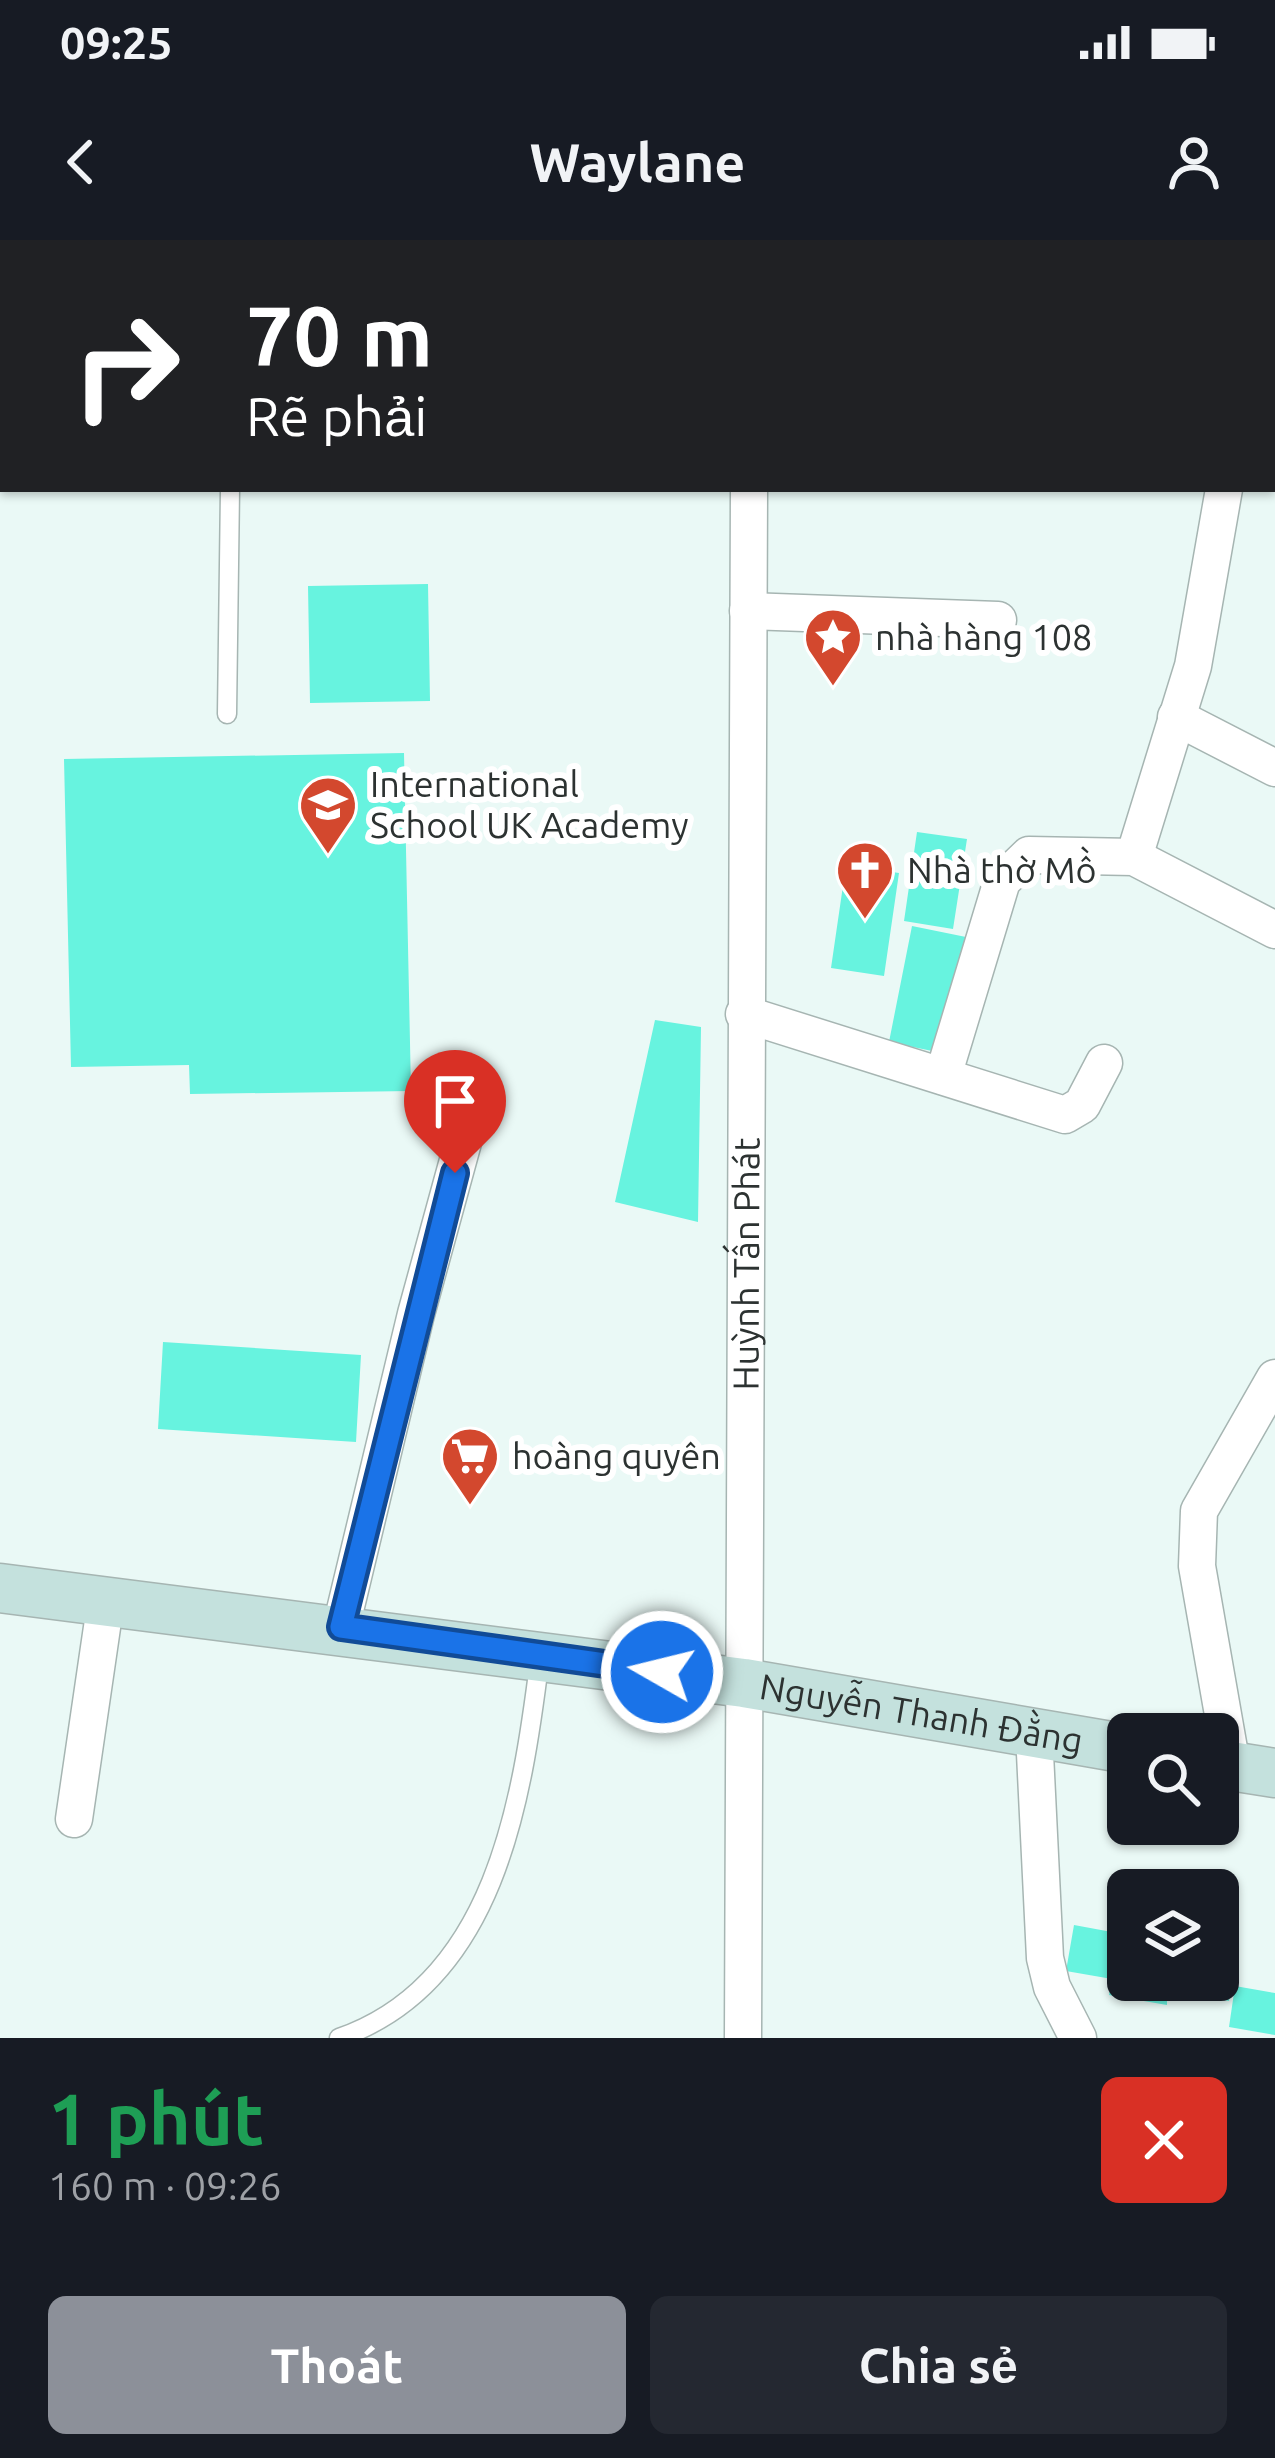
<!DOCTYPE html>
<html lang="vi">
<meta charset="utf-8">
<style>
:root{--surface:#171b24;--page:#242831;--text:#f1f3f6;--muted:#9ea1a6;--accent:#8c9099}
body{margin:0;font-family:Ubuntu,sans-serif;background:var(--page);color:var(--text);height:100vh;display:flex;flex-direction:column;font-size:45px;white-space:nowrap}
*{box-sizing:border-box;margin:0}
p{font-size:39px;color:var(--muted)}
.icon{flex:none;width:66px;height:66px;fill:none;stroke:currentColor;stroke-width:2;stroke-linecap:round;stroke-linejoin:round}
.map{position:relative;height:1798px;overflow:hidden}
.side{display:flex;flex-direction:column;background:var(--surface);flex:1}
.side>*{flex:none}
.top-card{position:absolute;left:0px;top:0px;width:1275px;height:252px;box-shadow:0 3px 9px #0004;background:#202124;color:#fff;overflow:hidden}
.controls{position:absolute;left:1107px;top:1473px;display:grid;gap:24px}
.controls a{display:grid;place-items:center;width:132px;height:132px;border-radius:18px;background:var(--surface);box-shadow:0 3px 9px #0004;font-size:60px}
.pin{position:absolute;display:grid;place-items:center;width:102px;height:102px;color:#fff;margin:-123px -51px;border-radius:50% 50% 50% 0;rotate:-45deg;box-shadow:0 0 12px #0007}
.pin .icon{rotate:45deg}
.me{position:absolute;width:132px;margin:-66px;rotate:278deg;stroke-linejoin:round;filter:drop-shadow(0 0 9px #0008)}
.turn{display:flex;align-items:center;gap:42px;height:252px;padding:0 48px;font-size:54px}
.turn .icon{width:156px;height:156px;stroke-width:2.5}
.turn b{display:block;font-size:84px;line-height:102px}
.round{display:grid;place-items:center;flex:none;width:126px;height:126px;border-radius:18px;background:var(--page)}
.summary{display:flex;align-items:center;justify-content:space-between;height:204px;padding:0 48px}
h1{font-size:72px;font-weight:600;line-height:90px;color:#1e9e55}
.action{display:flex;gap:24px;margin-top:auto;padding:24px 48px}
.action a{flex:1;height:138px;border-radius:18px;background:var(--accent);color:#fff;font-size:48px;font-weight:600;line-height:138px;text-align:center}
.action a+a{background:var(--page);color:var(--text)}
.status{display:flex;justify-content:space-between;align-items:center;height:84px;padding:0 60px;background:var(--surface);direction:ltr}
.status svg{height:33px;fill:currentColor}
header{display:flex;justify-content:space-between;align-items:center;height:156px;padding:0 48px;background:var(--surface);font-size:54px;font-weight:600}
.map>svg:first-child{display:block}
.building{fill:#67f3df}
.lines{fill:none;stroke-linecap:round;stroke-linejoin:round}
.lane-casing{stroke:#a6b5b2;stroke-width:21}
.street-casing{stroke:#a6b5b2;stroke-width:39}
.secondary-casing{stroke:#a6b5b2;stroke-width:51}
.lane{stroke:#fff;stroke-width:18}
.street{stroke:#fff;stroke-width:36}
.secondary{stroke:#c4e1dd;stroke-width:48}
.route-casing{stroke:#114b97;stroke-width:30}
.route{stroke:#1a73e8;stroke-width:21}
.labels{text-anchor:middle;stroke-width:12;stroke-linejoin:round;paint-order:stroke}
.poi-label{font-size:36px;fill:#2c3231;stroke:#fff;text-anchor:start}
.street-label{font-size:36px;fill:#2c3231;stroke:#fff}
</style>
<div class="status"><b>09:25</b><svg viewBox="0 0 49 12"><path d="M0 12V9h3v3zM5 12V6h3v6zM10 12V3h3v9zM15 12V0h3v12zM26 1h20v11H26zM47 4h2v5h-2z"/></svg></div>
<header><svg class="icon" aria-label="back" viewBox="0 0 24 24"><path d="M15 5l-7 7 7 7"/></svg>Waylane<svg class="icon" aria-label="person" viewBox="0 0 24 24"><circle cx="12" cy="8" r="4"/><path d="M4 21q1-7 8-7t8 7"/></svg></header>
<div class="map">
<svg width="1275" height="1798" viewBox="0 0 1275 1798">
<rect width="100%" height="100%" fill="#eaf9f6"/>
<path class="building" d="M 428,344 L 430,461 L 310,463 L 308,346 Z
M 404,513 L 411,851 L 190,854 L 189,825 L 71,827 L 64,519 Z
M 917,592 L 967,599 L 953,689 L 904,681 Z
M 846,625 L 899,633 L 884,736 L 831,728 Z
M 912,686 L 966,697 L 937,812 L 889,802 Z
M 655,780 L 701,787 L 698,982 L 615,962 Z
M 163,1102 L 361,1115 L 356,1202 L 158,1189 Z
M 1074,1685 L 1128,1695 L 1128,1740 L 1218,1740 L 1218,1710 L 1237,1713 L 1229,1761 L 1183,1753 L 1181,1761 L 1167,1759 L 1167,1765 L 1109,1755 L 1112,1739 L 1066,1731 Z
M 1235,1746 L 1275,1753 L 1275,1795 L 1229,1787 Z"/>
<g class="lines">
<defs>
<path id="lane" d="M 227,474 L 230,249
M 339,1798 C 495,1744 522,1562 540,1417"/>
<g id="street">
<path d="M 751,3 L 751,0"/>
<path d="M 1272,122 L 1275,99"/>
<path d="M 748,371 L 998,380"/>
<path d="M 1176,477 L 1275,528"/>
<path d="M 1134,617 L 1193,426 L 1224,249"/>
<path d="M 744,774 L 1065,875 L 1082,865 L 1104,823"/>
<path d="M 943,836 L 1002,641 L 1029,615 L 1134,617 L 1275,690"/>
<path d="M 341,1387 L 416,1074 L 474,862"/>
<path d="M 1034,1493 L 1045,1718 L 1052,1747 L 1078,1798"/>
<path d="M 1232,1526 L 1197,1326 L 1199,1271 L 1275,1138"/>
<path d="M 74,1579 L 106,1360"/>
<path id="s1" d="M 743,1798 L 749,249"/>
</g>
<g id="secondary">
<path d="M 1272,190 L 1275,190"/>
<path d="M 0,203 L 3,202"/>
<path id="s2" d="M 0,1348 L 744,1443 L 1128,1509"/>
<path d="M 1218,1524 L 1275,1533"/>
</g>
</defs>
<use href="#lane" class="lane-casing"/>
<use href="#street" class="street-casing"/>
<use href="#secondary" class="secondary-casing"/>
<use href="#lane" class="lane"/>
<use href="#street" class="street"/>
<use href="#secondary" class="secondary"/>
</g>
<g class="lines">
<defs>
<path id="route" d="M 455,933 L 341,1387 L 662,1432"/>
</defs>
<use href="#route" class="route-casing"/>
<use href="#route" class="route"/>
</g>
<defs>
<symbol id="sight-pin" viewBox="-11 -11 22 30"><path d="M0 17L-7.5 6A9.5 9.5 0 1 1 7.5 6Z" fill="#d3482e" stroke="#fff"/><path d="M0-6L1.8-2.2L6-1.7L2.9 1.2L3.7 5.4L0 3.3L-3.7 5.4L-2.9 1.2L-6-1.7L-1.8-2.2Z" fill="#fff"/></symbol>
<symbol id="school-pin" viewBox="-11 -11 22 30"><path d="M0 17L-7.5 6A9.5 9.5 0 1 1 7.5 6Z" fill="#d3482e" stroke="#fff"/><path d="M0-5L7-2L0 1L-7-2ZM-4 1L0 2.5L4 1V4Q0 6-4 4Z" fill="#fff"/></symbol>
<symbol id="church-pin" viewBox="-11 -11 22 30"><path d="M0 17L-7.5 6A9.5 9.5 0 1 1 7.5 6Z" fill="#d3482e" stroke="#fff"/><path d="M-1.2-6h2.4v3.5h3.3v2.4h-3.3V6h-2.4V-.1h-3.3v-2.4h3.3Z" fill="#fff"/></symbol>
<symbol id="supermarket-pin" viewBox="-11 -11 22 30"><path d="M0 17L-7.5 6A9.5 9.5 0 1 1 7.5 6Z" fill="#d3482e" stroke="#fff"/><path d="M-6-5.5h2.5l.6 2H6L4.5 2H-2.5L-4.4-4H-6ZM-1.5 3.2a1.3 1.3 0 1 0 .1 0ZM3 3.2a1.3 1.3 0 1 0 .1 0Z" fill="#fff"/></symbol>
</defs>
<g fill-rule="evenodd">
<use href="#sight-pin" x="800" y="364" width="66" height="90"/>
<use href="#school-pin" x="295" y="532" width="66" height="90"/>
<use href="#church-pin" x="832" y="597" width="66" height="90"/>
<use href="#supermarket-pin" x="437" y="1183" width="66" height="90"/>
</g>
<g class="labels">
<g class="poi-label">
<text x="875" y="410">nhà hàng 108</text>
<text x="370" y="557">International<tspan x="370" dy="41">School UK Academy</tspan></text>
<text x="907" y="643">Nhà thờ Mồ</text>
<text x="512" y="1229">hoàng quyên</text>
</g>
<g class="street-label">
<text dy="13" stroke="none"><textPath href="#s1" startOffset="774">Huỳnh Tấn Phát</textPath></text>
<text dy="13" stroke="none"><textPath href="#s2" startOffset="930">Nguyễn Thanh Đằng</textPath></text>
</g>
</g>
</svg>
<div class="controls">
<a><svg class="icon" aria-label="search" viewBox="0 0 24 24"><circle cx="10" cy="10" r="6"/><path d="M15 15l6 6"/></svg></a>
<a><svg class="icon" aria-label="layers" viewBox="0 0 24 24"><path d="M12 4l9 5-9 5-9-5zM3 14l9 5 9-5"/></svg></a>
</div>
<div class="pin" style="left:455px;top:933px;background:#d93025"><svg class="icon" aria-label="arrive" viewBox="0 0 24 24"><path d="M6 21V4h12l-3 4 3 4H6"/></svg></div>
<svg class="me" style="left:662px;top:1432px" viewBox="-20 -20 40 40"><circle r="17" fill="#1a73e8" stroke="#fff" stroke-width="3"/><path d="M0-11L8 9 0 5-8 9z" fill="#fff"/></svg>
<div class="top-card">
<div class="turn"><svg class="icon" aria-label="right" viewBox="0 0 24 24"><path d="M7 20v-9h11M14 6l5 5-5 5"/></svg><div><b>70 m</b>Rẽ phải</div></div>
</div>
</div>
<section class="side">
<div class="summary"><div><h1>1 phút</h1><p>160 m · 09:26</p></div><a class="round" style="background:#d93025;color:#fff"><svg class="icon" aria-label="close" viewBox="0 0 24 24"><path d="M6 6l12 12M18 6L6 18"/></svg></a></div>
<div class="action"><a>Thoát</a><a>Chia sẻ</a></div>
</section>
